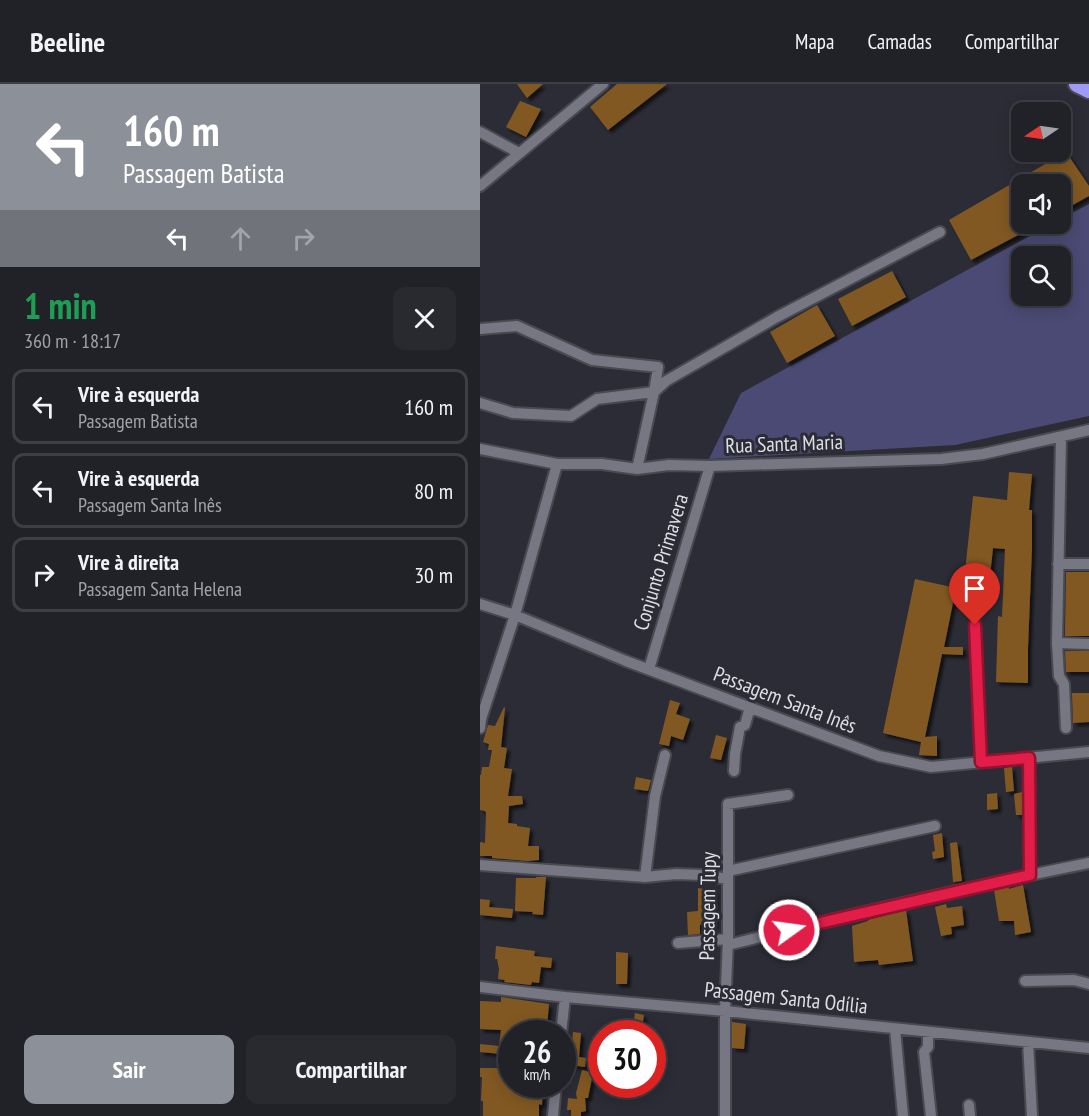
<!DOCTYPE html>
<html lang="pt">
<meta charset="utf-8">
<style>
:root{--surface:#212128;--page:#292930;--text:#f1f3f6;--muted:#a2a3a8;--line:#3e3e45;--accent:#8c9099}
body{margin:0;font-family:"PT Sans Narrow",sans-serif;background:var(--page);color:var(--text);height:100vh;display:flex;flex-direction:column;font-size:22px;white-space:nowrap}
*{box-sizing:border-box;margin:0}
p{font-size:20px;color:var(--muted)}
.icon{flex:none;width:33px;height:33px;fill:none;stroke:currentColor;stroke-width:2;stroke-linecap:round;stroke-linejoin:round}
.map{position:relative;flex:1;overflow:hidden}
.side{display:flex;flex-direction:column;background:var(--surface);width:480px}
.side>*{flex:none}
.guide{background:#8c9099;color:#fff;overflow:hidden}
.needle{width:39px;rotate:257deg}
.buttons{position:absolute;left:531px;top:18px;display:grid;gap:12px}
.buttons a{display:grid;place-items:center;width:60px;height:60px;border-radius:12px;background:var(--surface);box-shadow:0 3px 15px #0003,0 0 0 2px var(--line);font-size:30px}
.speed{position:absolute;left:18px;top:936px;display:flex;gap:12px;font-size:30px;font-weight:700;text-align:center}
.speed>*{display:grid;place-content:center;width:78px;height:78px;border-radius:50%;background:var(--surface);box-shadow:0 3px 15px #0003,0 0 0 2px var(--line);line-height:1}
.speed small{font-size:15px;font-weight:400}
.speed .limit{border:9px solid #d22;background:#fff;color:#111}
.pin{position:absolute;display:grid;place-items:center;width:51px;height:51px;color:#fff;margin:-62px -26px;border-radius:50% 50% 50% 0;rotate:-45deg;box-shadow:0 0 6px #0007}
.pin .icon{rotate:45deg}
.me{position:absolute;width:66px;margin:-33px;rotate:76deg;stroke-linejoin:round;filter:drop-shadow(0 0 4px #0008)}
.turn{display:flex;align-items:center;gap:21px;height:126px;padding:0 24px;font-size:27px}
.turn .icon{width:78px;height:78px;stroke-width:2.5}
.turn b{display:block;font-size:42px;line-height:51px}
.lanes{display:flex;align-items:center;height:57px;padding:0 24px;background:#0003;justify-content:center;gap:30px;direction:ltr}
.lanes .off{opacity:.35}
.round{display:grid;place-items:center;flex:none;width:63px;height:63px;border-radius:12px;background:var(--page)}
.summary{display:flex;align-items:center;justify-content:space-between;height:102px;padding:0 24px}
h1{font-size:36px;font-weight:700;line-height:45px;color:#1e9e55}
.action{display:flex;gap:12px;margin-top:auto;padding:12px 24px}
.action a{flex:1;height:69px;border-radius:12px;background:var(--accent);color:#fff;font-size:24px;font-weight:700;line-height:69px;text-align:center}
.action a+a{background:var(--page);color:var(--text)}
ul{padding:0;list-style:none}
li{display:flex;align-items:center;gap:18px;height:75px;margin:0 12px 9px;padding:0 12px;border:3px solid var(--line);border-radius:12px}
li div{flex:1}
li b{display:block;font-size:22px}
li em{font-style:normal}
header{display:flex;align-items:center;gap:36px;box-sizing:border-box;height:84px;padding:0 30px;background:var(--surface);border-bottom:2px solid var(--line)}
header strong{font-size:28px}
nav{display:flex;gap:33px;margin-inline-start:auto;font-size:21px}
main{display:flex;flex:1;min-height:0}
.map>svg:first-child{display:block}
.green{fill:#4b4a74;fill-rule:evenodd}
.building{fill:#815924;filter:url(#shadow)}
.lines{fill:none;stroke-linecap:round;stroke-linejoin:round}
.minor-casing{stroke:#494951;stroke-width:14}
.highway-casing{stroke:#494951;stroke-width:20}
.minor{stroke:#777783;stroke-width:10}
.highway{stroke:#9f9af6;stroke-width:16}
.route-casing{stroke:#92132f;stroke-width:15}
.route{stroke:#e11d48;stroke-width:10}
.labels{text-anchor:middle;stroke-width:6;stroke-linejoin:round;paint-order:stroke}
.street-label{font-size:21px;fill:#dedee5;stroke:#2c2c36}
</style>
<header>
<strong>Beeline</strong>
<nav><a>Mapa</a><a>Camadas</a><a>Compartilhar</a></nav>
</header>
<main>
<section class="side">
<div class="guide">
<div class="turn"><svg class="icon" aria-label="left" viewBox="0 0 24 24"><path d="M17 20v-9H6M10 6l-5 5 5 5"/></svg><div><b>160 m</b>Passagem Batista</div></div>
<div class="lanes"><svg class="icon" aria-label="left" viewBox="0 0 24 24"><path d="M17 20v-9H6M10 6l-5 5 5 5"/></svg><svg class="icon off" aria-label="ahead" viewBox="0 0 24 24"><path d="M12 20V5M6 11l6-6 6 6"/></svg><svg class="icon off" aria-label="right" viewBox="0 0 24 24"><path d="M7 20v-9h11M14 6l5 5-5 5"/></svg></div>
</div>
<div class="summary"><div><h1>1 min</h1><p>360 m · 18:17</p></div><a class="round"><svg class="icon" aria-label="close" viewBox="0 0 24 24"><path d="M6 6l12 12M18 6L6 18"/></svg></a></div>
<ul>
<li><svg class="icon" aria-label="left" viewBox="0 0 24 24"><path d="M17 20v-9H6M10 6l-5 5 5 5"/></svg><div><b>Vire à esquerda</b><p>Passagem Batista</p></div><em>160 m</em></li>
<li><svg class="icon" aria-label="left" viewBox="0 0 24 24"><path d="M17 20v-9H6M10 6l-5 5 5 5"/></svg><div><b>Vire à esquerda</b><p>Passagem Santa Inês</p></div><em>80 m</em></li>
<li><svg class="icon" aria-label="right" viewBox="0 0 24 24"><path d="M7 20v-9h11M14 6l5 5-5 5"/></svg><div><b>Vire à direita</b><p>Passagem Santa Helena</p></div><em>30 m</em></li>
</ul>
<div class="action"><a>Sair</a><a>Compartilhar</a></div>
</section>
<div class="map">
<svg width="609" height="1032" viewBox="0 0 609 1032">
<defs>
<filter id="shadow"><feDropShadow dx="3.5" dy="3.5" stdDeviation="1.5" flood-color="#0009"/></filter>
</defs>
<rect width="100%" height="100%" fill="#2c2c36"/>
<path class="green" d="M 609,120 L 609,332 L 475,361 L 229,375 L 261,309 L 572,140 L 580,140 L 581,135 ZM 542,172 L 580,172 L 580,212 L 542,212 Z"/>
<path class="building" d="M 37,0 L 63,0 L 47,14 Z
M 137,0 L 187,0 L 128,46 L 110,23 Z
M 40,17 L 61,25 L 46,53 L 26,43 Z
M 586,68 L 609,102 L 609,112 L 580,128 L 580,100 L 542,100 L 542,140 L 559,140 L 491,176 L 469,136 Z
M 412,187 L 426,213 L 372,242 L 358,215 Z
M 337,221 L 355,252 L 307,279 L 290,248 Z
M 529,388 L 552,390 L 549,426 L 552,426 L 552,464 L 548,563 L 548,599 L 516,598 L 518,532 L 522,533 L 525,465 L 513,464 L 508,510 L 483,507 L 493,412 L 527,416 Z
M 586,488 L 609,488 L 609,552 L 585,552 Z
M 435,495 L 476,504 L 464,563 L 483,563 L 483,571 L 462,570 L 445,653 L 457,652 L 457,672 L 439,671 L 441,658 L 403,649 Z
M 585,567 L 609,567 L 609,588 L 586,588 Z
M 592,609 L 609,609 L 609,638 L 593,639 Z
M 190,616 L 200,619 L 196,630 L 210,635 L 203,656 L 191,652 L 189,662 L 179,660 Z
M 24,623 L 25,624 L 21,663 L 27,664 L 24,684 L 32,685 L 28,712 L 42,712 L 43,720 L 29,722 L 28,739 L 37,740 L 37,742 L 50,744 L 48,762 L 59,762 L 59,776 L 48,777 L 12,774 L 12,772 L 0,772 L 0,758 L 5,759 L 6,729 L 5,727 L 0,726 L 0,691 L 1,691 L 2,683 L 9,683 L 12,666 L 8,666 L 9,660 L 3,658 L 8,641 L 15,642 Z
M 236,651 L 247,654 L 241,676 L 230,674 Z
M 532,683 L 534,707 L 526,708 L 524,684 Z
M 156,693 L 171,696 L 168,707 L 154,705 Z
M 542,708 L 542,731 L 536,731 L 534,710 Z
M 517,709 L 518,725 L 507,726 L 507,710 Z
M 462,749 L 464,773 L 453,775 L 452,768 L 455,767 L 453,751 Z
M 477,758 L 482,797 L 473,798 L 470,759 Z
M 56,793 L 66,793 L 63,831 L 52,830 L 53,828 L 35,827 L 36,794 L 56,794 Z
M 543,801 L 551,848 L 535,851 L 534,837 L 519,837 L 514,806 L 529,803 L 529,805 Z
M 218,804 L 235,807 L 235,841 L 220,841 L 220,850 L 208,851 L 207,828 L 218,827 Z
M 0,815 L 10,816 L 9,823 L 33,825 L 32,834 L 0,831 Z
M 466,820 L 467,824 L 482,822 L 484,841 L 471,843 L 472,850 L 461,852 L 455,823 Z
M 426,826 L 433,877 L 399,881 L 398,876 L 374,878 L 372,842 L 388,837 L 388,836 Z
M 16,862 L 55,867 L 54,872 L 72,874 L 71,884 L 61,883 L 59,899 L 52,898 L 51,901 L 24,898 L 25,896 L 18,895 L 19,885 L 17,875 L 15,875 Z
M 136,868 L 148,869 L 147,900 L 136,900 Z
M 21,913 L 69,920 L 67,942 L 56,941 L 56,950 L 32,950 L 32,971 L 0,968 L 0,960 L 19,962 L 21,946 L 0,945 L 0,917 L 21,918 Z
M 155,929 L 164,931 L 161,950 L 152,950 Z
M 252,938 L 266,940 L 264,965 L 252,964 Z
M 93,948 L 101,949 L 99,973 L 106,974 L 105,983 L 90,981 Z
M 0,984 L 32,984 L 32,1000 L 63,1000 L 62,1021 L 59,1020 L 59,1032 L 3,1032 L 3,1017 L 1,1017 L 2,993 L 0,993 Z
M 102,986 L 113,989 L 108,1014 L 105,1014 L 106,1027 L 101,1028 L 101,1032 L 91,1032 L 91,1026 L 87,1026 L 88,1014 L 97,1015 L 96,1009 Z"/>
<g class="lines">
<defs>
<path id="minor" d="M 0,48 L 39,69
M 0,102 L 123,0
M 0,245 L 37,242 L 112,276 L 178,283 L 174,308 L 117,315 L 91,332 L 33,329 L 0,319
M 581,353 L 577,559 L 579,592 L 584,600 L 586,644
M 0,365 L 77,380 L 122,380 L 157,385 L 189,381 L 230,382 L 461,375 L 503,370 L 609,346
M 157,385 L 174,308 L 186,297 L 297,233 L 460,148
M 578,480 L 609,480
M 0,520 L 35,531 L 146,577 L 399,672 L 451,683 L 609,668
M 495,541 L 501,678
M 577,559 L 609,560
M 169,585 L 230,382
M 0,644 L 1,635 L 35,531 L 77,380
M 549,674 L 550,791
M 254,687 L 255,670 L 260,643 L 265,641 L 270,623
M 0,781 L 165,793 L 196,790 L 222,791 L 248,795
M 248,787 L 455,742
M 165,793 L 175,712 L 185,671
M 198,859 L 248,855
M 248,861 C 368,831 488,803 609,779
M 545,897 L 594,896 L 609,900
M 0,903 L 85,913 L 245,927 L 609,964
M 415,945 L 423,1032
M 448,948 L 448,963 L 444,968 L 451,1032
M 81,950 L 85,913
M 548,958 L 552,1032
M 489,1021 L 490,1032
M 73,1032 L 76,1000
M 245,1032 L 245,927 L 248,855 L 248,720 L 308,711"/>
<path id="highway" d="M 597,0 L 609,6"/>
</defs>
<use href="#minor" class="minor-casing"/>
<use href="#highway" class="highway-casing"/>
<use href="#minor" class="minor"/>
<use href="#highway" class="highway"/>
</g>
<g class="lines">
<defs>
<path id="route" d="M 309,846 L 550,791 L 549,674 L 501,678 L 495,541"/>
</defs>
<use href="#route" class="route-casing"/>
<use href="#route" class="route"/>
</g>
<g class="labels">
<g class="street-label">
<text transform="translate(304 360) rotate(-2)" y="7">Rua Santa Maria</text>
<text transform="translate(181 478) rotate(-73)" y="7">Conjunto Primavera</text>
<text transform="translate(305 616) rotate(21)" y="7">Passagem Santa Inês</text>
<text transform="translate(228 822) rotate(-89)" y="7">Passagem Tupy</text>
<text transform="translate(306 914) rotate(6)" y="7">Passagem Santa Odília</text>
</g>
</g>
</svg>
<div class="buttons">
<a><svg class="needle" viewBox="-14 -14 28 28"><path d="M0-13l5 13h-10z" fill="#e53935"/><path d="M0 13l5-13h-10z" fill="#a2a3a8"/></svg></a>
<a><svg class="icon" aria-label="sound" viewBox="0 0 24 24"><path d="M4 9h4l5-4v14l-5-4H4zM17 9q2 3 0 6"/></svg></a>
<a><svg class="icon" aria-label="search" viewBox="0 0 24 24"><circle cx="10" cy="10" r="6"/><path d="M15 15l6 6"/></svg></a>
</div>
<div class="speed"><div>26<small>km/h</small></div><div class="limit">30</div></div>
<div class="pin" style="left:495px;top:541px;background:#d93025"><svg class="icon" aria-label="arrive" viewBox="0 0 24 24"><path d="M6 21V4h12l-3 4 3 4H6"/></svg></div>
<svg class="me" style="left:309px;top:846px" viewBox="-20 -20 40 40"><circle r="17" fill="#e11d48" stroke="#fff" stroke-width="3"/><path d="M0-11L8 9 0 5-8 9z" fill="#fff"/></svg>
</div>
</main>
